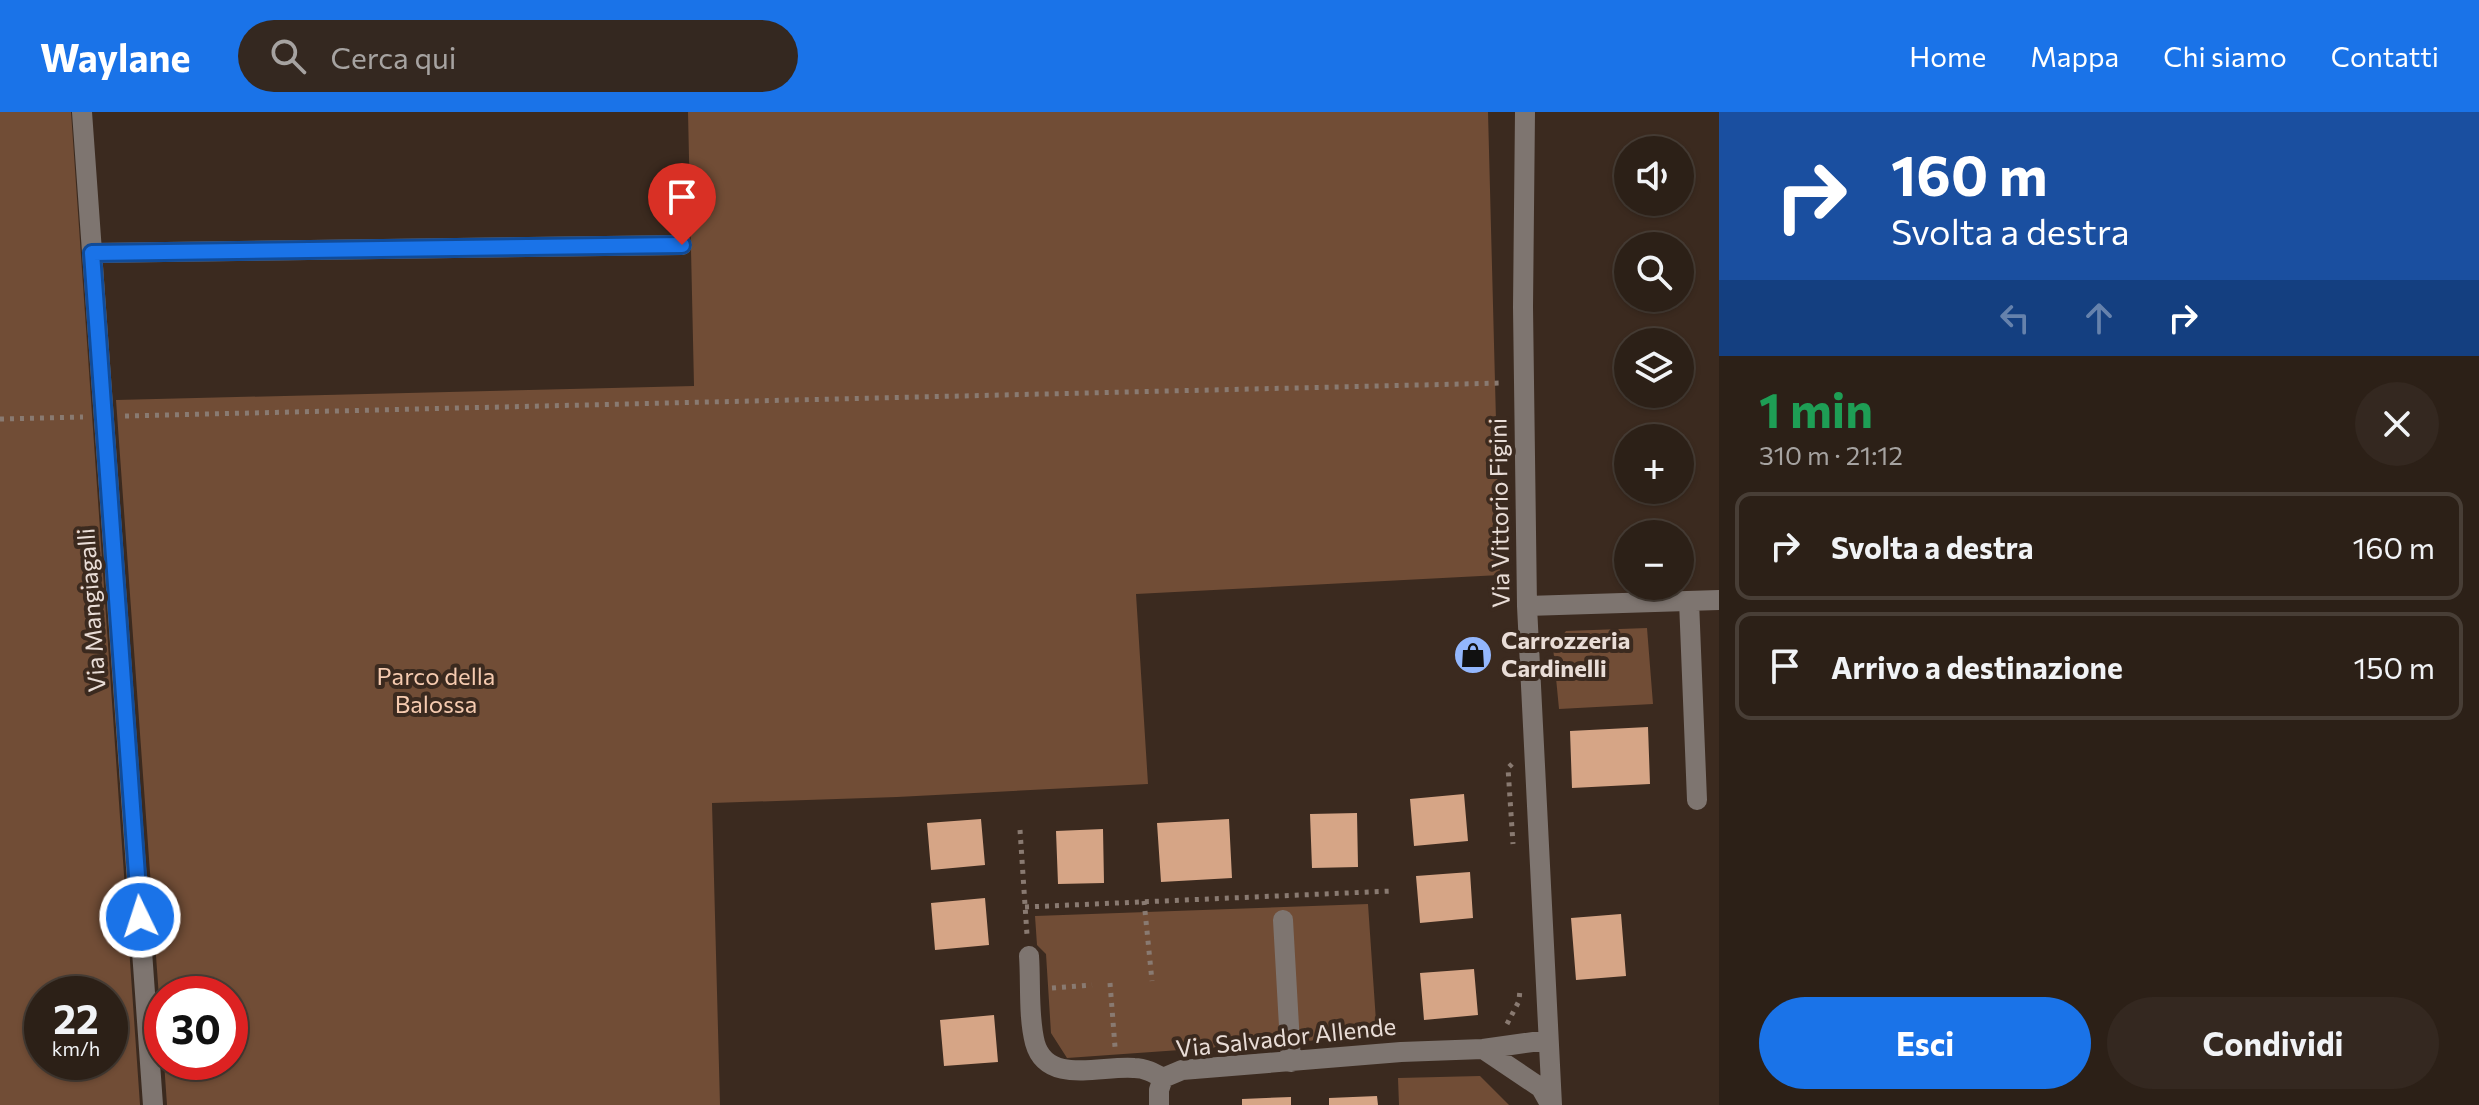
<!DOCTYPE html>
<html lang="it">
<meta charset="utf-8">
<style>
:root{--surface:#2c2017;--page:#342820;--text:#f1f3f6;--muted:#a6a3a1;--line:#483e36;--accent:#1a73e8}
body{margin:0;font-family:Commissioner,sans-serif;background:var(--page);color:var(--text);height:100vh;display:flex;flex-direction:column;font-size:30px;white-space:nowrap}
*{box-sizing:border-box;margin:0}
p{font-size:26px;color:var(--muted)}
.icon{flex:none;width:44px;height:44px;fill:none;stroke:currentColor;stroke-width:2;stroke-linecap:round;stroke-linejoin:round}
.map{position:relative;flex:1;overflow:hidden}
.drawer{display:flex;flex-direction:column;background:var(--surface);width:760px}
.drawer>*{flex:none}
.hud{background:#1a4fa0;color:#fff;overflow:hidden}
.controls{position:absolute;left:1614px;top:24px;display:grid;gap:16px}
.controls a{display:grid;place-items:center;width:80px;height:80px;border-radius:50%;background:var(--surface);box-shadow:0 2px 6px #0004,0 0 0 2px var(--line);font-size:40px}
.speed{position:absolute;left:24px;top:864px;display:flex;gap:16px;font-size:40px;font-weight:700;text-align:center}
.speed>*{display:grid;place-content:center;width:104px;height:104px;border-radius:50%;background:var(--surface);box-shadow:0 2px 6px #0004,0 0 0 2px var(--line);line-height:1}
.speed small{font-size:20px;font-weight:400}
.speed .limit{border:12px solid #d22;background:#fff;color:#111}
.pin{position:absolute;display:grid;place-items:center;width:68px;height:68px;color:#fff;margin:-82px -34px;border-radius:50% 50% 50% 0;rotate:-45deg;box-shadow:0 0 8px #0007}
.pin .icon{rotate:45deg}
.me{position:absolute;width:88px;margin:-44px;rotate:356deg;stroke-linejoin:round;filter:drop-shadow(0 0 6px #0008)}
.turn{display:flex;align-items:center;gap:28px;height:168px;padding:0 40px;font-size:36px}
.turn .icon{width:104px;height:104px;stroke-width:2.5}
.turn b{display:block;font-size:56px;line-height:68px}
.lanes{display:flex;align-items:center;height:76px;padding:0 40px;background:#0003;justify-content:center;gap:40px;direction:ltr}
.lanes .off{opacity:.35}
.round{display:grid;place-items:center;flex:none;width:84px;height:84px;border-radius:42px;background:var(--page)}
.summary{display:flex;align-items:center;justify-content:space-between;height:136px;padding:0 40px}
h1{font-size:48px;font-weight:700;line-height:60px;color:#1e9e55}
.action{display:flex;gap:16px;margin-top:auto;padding:16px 40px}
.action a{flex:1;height:92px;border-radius:48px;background:var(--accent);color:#fff;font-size:32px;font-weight:700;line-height:92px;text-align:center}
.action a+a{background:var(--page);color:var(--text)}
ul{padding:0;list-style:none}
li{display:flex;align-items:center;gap:24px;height:108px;margin:0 16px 12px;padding:0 24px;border:4px solid var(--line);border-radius:16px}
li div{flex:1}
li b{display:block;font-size:30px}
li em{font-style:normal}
header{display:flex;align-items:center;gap:48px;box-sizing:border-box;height:112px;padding:0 40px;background:var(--accent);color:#fff}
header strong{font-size:38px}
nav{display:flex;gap:44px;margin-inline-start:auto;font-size:28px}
.search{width:560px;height:72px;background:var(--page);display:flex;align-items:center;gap:20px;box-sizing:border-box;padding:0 28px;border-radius:44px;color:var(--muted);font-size:30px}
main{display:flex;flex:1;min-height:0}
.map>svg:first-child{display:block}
.green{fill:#714d36;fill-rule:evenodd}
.building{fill:#d6a586}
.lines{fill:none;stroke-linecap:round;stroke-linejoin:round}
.path{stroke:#897a71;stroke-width:5;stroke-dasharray:4 6;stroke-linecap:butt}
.minor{stroke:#7e7570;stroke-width:20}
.route-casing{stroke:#114b97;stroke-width:20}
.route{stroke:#1a73e8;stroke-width:14}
.labels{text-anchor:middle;stroke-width:8;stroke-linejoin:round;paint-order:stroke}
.street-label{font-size:24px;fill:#e9ddd7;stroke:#3b2a1f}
.poi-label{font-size:24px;font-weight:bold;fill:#e9ddd7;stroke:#3b2a1f;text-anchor:start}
.park-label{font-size:24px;fill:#f6cbb0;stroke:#3b2a1f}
</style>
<header>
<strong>Waylane</strong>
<div class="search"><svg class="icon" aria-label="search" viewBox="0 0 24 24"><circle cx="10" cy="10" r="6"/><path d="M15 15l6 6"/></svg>Cerca qui</div>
<nav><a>Home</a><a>Mappa</a><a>Chi siamo</a><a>Contatti</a></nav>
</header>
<main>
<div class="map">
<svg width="1719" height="993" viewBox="0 0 1719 993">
<rect width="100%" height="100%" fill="#3b2a1f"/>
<path class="green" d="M 0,0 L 71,0 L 140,993 L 0,993 ZM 42,882 L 110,882 L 110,950 L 42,950 Z
M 688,0 L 1488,0 L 1500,463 L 1136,482 L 1148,672 L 897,685 L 712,691 L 720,993 L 167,993 L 164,950 L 230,950 L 230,882 L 162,882 L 162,927 L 116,288 L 694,274 Z
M 1647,516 L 1653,592 L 1559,597 L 1553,535 L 1566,519 Z
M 1368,792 L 1377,924 L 1067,946 L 1051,921 L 1046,842 L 1037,833 L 1035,804 Z
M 1480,964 L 1509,993 L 1399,993 L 1398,966 Z"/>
<path class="building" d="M 1648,615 L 1650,672 L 1572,676 L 1570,619 Z
M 1464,682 L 1468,729 L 1414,734 L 1410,687 Z
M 1357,701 L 1358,755 L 1312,756 L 1310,702 Z
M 981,707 L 985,753 L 931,758 L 927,711 Z
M 1229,707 L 1232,766 L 1161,770 L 1157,711 Z
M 1103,717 L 1104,771 L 1058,772 L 1056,719 Z
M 1470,760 L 1473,806 L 1420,811 L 1416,764 Z
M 985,786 L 989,833 L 935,838 L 931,791 Z
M 1621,802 L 1626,864 L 1576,868 L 1571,806 Z
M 1474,857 L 1478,903 L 1424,908 L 1420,861 Z
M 994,903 L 998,950 L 944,954 L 940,908 Z
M 1377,984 L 1378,993 L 1329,993 L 1329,986 Z
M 1291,985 L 1291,993 L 1242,993 L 1242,987 Z"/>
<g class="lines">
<path class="path" d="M 125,304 L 1503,271
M 0,307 L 83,305
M 1512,652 L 1508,656 L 1513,732
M 1020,718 L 1027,823
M 1144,789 L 1152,869
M 1025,795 L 1392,779
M 1110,871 L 1115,935
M 1052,876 L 1092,873
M 1507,912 L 1519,889 L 1520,877"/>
<path class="minor" d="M 82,0 L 153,993
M 1525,0 L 1523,195 L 1527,494 L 1552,993
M 92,141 L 682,133
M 1689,489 L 1697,688
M 1527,494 L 1719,488
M 1283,808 L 1291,950
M 1029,844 C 1031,871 1028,904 1035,931 C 1047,974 1102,953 1134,956 C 1145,956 1154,961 1163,966
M 1483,937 L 1541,976 L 1550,992
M 1163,966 L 1182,958 L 1401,940 L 1483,937 L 1547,928
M 1159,993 L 1159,978 L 1163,966"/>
</g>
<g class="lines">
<defs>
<path id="route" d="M 140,805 L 92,141 L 682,133"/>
</defs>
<use href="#route" class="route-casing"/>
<use href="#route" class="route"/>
</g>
<defs>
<symbol id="shop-disc" viewBox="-11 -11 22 22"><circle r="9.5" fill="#93b7fd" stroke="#3b2a1f"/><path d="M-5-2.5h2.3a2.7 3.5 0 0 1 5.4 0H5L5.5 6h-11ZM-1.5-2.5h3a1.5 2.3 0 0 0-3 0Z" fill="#111"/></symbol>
</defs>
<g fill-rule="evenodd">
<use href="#shop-disc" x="1451" y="521" width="44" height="44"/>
</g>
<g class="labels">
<g class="street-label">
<text transform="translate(1500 401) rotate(-91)" y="8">Via Vittorio Figini</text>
<text transform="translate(92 498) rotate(-94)" y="8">Via Mangiagalli</text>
<text transform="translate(1286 926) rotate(-6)" y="8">Via Salvador Allende</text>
</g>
<g class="poi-label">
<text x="1501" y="537">Carrozzeria<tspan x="1501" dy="28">Cardinelli</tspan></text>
</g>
<g class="park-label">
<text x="436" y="573">Parco della<tspan x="436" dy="28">Balossa</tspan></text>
</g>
</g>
</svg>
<div class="controls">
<a><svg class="icon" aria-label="sound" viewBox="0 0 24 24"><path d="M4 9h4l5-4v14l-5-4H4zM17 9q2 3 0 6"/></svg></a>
<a><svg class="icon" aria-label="search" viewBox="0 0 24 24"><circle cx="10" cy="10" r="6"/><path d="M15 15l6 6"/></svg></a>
<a><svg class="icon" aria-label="layers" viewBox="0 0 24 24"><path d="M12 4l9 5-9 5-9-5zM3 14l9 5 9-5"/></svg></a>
<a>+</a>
<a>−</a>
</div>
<div class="speed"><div>22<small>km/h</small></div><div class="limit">30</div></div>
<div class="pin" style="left:682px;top:133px;background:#d93025"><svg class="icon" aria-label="arrive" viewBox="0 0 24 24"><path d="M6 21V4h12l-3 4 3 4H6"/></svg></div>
<svg class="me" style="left:140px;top:805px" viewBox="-20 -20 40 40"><circle r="17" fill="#1a73e8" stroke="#fff" stroke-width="3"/><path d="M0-11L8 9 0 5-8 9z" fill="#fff"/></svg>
</div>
<section class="drawer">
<div class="hud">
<div class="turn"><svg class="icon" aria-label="right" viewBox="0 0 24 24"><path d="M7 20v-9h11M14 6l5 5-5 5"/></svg><div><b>160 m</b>Svolta a destra</div></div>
<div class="lanes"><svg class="icon off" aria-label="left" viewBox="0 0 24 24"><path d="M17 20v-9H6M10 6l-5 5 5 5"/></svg><svg class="icon off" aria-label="ahead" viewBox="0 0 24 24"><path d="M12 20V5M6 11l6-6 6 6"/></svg><svg class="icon" aria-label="right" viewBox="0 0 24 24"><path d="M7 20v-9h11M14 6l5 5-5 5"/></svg></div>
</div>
<div class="summary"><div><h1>1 min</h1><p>310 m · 21:12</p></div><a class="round"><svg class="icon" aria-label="close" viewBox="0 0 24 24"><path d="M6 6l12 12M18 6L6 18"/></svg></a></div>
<ul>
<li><svg class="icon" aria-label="right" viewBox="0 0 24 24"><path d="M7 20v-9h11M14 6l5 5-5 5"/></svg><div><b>Svolta a destra</b></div><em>160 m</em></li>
<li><svg class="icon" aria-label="arrive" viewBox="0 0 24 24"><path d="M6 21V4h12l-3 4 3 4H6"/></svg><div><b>Arrivo a destinazione</b></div><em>150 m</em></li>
</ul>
<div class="action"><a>Esci</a><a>Condividi</a></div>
</section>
</main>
